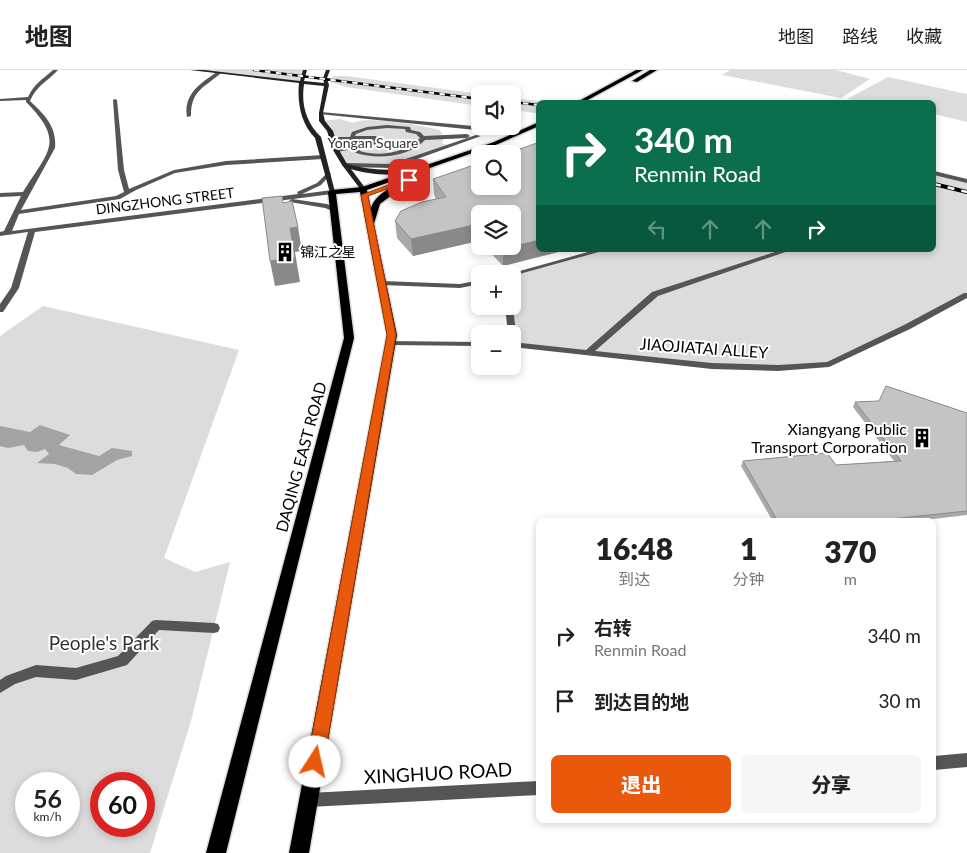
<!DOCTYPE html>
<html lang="zh">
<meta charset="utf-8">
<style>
:root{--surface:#fff;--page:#f6f6f6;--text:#222;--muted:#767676;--line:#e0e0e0;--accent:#ea580c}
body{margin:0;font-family:Lato,"Noto Sans SC",sans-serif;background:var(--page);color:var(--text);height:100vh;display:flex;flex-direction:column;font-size:19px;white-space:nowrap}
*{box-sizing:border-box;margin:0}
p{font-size:16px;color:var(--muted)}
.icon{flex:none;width:28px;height:28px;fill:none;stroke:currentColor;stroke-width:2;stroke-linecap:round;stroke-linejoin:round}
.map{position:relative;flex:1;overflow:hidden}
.sheet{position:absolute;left:536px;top:448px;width:400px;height:305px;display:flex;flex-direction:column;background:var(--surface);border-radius:8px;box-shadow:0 2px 8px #0003}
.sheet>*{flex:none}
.top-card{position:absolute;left:536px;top:30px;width:400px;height:152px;border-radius:8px;box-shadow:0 2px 8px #0003;background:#0b6e4f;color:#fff;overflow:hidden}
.fabs{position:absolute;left:471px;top:15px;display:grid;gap:10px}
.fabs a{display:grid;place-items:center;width:50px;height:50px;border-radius:8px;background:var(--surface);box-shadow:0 2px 8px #0003;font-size:25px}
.speed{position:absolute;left:15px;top:702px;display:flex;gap:10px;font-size:25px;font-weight:700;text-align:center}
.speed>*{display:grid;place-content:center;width:65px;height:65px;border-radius:50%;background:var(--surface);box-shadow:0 2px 8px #0003;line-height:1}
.speed small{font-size:12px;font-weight:400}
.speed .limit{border:8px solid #d22;background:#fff;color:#111}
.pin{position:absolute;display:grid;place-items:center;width:42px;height:42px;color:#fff;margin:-21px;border-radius:10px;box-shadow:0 2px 8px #0006}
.me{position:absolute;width:55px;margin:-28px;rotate:10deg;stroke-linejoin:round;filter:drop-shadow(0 0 4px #0008)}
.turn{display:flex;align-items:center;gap:18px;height:105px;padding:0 15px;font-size:22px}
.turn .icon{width:65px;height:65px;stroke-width:2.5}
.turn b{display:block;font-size:35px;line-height:42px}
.lanes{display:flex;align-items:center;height:48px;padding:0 15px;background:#0003;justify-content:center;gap:25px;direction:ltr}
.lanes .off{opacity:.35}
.eta{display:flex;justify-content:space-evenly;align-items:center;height:85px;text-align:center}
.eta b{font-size:30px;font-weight:800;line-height:35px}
.primary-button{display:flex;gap:10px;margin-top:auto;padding:10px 15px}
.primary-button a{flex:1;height:58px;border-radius:8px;background:var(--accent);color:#fff;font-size:20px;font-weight:800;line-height:58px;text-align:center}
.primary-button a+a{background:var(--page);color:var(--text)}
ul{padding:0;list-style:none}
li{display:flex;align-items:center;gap:15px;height:65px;padding:0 15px}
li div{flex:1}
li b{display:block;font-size:19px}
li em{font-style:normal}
header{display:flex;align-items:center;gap:30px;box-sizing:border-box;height:70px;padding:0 25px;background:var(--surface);border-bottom:1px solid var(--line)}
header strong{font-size:24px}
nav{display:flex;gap:28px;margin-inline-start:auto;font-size:18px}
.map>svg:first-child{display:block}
.green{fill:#dcdcdc;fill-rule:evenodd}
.water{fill:#a3a3a3}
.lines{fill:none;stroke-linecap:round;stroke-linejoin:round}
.primary-casing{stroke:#dbdbdb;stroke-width:3}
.street{fill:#555;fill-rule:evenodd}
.secondary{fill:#222;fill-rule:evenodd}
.primary{fill:#000;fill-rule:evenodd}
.rail-far1-casing{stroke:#000;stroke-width:2.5}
.rail-casing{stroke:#000;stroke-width:4}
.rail-far1{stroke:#fff;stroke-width:2;stroke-dasharray:5.5;stroke-linecap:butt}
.rail{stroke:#fff;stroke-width:2.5;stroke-dasharray:7;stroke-linecap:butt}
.wall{fill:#a9a9a9}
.shaded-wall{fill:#898989}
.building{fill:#c4c4c4;stroke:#898989}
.route{fill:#ea580c;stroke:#983908}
.labels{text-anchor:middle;stroke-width:4;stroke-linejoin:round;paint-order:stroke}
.far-park-label{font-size:14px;fill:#333;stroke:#fff}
.far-street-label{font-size:14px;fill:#000;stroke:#fff}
.far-poi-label{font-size:14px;fill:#000;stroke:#fff;text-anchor:start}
.street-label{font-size:16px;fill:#000;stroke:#fff}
.poi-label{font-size:16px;fill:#000;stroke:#fff;text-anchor:end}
.near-park-label{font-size:19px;fill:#333;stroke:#fff}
.near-street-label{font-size:19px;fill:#000;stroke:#fff}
</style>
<header>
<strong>地图</strong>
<nav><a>地图</a><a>路线</a><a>收藏</a></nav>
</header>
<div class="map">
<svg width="967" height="783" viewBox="0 0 967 783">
<rect width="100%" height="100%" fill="#fff"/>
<path class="green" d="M 192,0 L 305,0 L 302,12 Z
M 730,0 L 836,0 L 870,9 L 841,28 L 722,5 Z
M 333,6 L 346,6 L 481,24 L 480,36 L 346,17 L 331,12 Z
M 888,7 L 967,24 L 967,52 L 934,44 L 934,32 L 864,32 L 847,29 Z
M 513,28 L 546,32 L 539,32 L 539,41 L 535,43 L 513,40 Z
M 340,49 L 353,53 C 365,45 425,56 440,60 L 444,67 L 442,73 L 449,76 L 392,96 L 345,95 L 330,61 L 322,51 Z
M 934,103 L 967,112 L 967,225 L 829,294 L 712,296 L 513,274 L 512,204 L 602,180 L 934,180 Z
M 43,236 L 239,280 L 164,488 L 195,502 L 230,492 L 191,651 L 150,783 L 0,783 L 0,266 ZM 26,714 L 69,714 L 69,756 L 26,756 ZM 101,714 L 144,714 L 144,756 L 101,756 Z"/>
<path class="water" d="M 40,355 L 70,365 L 59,375 L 99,386 L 112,378 L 132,381 L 132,386 L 117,390 L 92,405 L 76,404 L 68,398 L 55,394 L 37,393 L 49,384 L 45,379 L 37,382 L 28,381 L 24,375 L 8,378 L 0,376 L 0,356 L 30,362 Z"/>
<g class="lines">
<defs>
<path id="primary" d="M 636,0 L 643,0 L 584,32 L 577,32 Z
M 650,0 L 657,0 L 637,12 L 632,11 Z
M 539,52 L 539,56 L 498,74 L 367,120 L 371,138 C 376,120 406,111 421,103 L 428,105 L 393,124 L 380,134 L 374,154 L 397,265 L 309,783 L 289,783 L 387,265 L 360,122 L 336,124 L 354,268 L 226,783 L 206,783 L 344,268 L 328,122 L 332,120 L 362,117 L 494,72 Z"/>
</defs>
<use href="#primary" class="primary-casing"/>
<path class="street" d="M 53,0 L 58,0 C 46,13 38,14 30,31 C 45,45 57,57 55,78 L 21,140 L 116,126 L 124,122 L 118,100 L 113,30 L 115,29 L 117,30 L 124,100 L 129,119 L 174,100 L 226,91 L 323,85 L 326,87 L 323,89 L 226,95 L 175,103 L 136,120 L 120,129 L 19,144 L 12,161 L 298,124 L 297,122 L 317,113 L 328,102 L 331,104 L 321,115 L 302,124 L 332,120 L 335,122 L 332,124 L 35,162 L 19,218 L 3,242 L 0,242 L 0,234 L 11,218 L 28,162 L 0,166 L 0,162 L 4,161 L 21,126 L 0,127 L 0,123 L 23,122 C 48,81 66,72 26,32 L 26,30 L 0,31 L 0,29 L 28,27 C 34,14 43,9 53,0 Z
M 217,2 L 221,3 C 204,18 191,20 191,46 L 187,47 C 183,24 201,13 217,2 Z
M 321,42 L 495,58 L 498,60 L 495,62 L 319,44 Z
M 387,55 L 410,57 L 411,60 L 420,62 L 424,66 L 467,64 L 470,66 L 467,68 L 425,70 C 409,87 378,90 356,83 L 354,79 L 336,82 L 333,80 L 355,74 L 375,72 L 372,69 L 332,71 L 329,69 L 332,67 L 350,67 L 352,62 L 367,57 ZM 387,58 L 405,59 L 406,62 L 416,64 L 420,68 C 406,83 379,87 360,81 L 359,78 L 381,73 L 376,66 L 355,66 L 356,64 L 367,60 Z
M 476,65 L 481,66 L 392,98 L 345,97 L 342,95 L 345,93 L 391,94 Z
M 934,101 L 967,109 L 967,113 L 934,105 Z
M 292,129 L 327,134 L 338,140 L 335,142 L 325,138 L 290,132 L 289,131 Z
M 595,180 L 606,180 L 512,206 L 512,204 L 509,204 Z
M 781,180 L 791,180 L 658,226 L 595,281 L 712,293 L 778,295 L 827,292 L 904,255 L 964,223 L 967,223 L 967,228 L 910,259 L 829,297 L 778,301 L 712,299 L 512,277 L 512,272 L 586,280 L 652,222 Z
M 480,210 L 480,214 L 460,218 L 382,215 L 378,213 L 382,211 L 460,214 Z
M 505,236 L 513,236 L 516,264 L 515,266 L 512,266 L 512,264 L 508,264 Z
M 387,271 L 480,272 L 480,276 L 390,275 L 387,275 Z
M 156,550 L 214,553 L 218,554 L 220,558 L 218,562 L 214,563 L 159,560 L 127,595 L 76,610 L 36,607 L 15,614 L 0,623 L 0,610 L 6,606 L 36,595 L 76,598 L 118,586 L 152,551 Z
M 967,683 L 967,697 L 934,700 L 934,686 Z
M 539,711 L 539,725 L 309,737 L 304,735 L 302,730 L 304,725 L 309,723 Z"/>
<path class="secondary" d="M 190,0 L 204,0 L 300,11 L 303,0 L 307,0 L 304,11 L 324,13 L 323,8 L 326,0 L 330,0 L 327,8 L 329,15 L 323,43 L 325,51 L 333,61 L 339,80 L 347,94 C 371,101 393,101 417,97 L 420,99 C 403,108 369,105 351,99 L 366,119 L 361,120 L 342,95 L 333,80 L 327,61 L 319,51 L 319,43 L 324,16 L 304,14 C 301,35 306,52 321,67 L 335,122 L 330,123 L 315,68 C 301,54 297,33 299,13 Z"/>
<use href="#primary" class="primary"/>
<defs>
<path id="rail-far1" d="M 254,0 L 480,29
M 512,32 L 539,35"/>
<path id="rail" d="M 934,114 L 967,122"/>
</defs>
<use href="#rail-far1" class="rail-far1-casing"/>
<use href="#rail" class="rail-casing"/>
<use href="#rail-far1" class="rail-far1"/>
<use href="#rail" class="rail"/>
</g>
<path class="wall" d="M 433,109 L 539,180 L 566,180 L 503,196 L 484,176 L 512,176 L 480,144 L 480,172 L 478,171 L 413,186 L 397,168 L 395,151 L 436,129 L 434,125 Z
M 855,332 L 967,343 L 967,445 L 925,450 L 772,450 L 741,396 L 743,391 L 836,395 L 894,391 L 853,337 Z"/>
<path class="shaded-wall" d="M 478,154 L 478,171 L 413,186 L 411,169 Z
M 298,157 L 302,181 L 295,182 L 300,212 L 275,216 L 270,191 L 290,158 Z
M 539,170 L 539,180 L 566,180 L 503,196 L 503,179 Z"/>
<path class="building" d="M 537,73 L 539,73 L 539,170 L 503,179 L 500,176 L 512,176 L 512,144 L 480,144 L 480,156 L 478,154 L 411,169 L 395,151 L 401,141 L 422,132 L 446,127 L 433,109 L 480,93 L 480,116 L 512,116 L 512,84 L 506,84 Z
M 282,126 L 283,133 L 292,131 L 298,157 L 290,158 L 295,188 L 270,191 L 262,128 Z
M 886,316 L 967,343 L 967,441 L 882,450 L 777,450 L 743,391 L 827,383 L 836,395 L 901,391 L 855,332 L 879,331 Z"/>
<path class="route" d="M 407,108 L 412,110 L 368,126 L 396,265 L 324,692 L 321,697 L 315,700 L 310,697 L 307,692 L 387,265 L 361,125 Z"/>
<defs>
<symbol id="building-bare" viewBox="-9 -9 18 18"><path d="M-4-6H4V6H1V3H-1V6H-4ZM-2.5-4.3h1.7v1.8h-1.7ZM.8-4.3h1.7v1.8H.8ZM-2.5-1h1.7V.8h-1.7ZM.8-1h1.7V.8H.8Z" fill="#000" stroke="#fff" stroke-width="2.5" paint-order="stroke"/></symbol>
</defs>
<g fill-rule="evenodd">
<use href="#building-bare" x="271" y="168" width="28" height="28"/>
<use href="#building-bare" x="908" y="354" width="28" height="28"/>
</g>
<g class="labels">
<g class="far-park-label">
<text x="373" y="78">Yongan Square</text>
</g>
<g class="far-street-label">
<text transform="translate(165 131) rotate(-7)" y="5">DINGZHONG STREET</text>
</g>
<g class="far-poi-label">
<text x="300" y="187">锦江之星</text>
</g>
<g class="street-label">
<text transform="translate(704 278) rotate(4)" y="6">JIAOJIATAI ALLEY</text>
<text transform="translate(301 387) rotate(-75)" y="6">DAQING EAST ROAD</text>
</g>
<g class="poi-label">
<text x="907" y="365">Xiangyang Public<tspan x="907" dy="18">Transport Corporation</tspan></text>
</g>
<g class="near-park-label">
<text x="104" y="580">People's Park</text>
</g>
<g class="near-street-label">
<text transform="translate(438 703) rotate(-3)" y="7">XINGHUO ROAD</text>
</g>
</g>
</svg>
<div class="fabs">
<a><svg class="icon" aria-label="sound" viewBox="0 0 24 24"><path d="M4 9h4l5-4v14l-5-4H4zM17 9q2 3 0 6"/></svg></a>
<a><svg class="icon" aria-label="search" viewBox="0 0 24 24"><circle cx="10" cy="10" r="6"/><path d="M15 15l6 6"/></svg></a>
<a><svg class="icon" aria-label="layers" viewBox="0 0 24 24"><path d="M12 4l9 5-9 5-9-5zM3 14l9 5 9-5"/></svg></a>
<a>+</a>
<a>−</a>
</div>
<div class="speed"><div>56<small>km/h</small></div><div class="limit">60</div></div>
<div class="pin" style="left:409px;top:110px;background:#d93025"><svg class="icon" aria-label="arrive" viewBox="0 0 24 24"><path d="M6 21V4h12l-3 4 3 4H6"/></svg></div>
<svg class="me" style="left:315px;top:692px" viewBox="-20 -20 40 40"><circle r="19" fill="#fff"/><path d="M0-13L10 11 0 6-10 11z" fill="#ea580c"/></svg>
<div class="top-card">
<div class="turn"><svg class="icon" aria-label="right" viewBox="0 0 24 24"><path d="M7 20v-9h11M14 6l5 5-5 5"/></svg><div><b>340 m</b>Renmin Road</div></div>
<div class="lanes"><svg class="icon off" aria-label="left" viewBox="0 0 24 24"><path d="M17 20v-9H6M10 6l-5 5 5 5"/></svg><svg class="icon off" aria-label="ahead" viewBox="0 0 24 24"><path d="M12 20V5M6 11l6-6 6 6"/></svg><svg class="icon off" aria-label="ahead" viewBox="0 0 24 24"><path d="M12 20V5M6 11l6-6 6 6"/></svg><svg class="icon" aria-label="right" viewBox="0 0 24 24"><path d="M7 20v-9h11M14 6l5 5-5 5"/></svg></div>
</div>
<section class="sheet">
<div class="eta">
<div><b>16:48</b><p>到达</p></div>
<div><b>1</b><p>分钟</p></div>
<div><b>370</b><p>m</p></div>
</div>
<ul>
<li><svg class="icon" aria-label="right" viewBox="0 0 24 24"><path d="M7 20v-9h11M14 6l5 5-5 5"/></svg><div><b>右转</b><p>Renmin Road</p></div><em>340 m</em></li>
<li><svg class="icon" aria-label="arrive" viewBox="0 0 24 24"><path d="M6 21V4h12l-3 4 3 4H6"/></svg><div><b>到达目的地</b></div><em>30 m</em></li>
</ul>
<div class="primary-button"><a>退出</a><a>分享</a></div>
</section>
</div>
